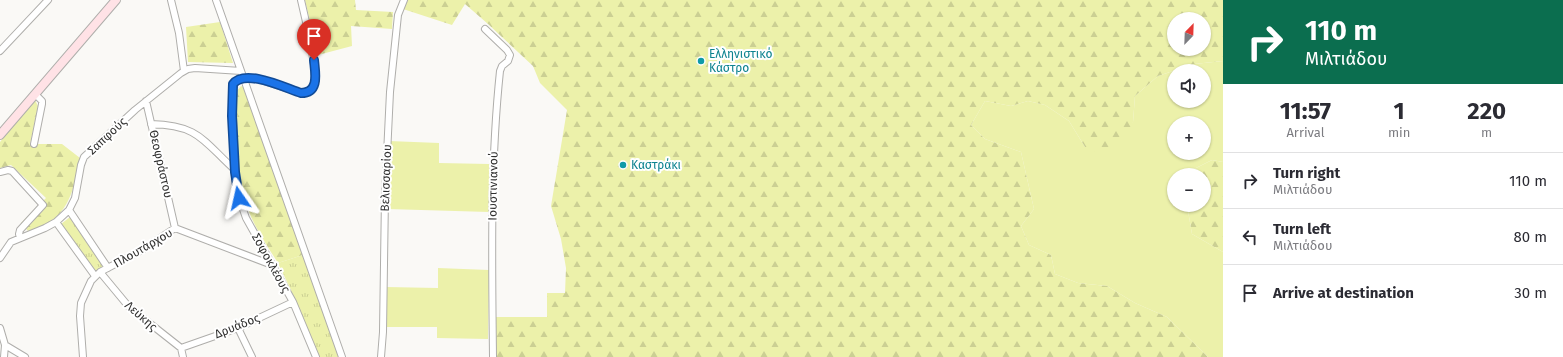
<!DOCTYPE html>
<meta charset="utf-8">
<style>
:root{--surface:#fff;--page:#f7f7f7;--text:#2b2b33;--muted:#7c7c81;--line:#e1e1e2}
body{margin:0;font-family:"Fira Sans",sans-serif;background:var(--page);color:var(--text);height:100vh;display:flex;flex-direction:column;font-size:15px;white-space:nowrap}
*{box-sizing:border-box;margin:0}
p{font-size:13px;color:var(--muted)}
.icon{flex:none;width:22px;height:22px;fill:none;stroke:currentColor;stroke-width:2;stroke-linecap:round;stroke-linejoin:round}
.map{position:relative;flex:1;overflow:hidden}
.sheet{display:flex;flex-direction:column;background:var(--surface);width:340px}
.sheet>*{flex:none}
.guide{background:#0b6e4f;color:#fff;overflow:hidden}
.needle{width:26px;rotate:23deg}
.controls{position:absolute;left:1167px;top:12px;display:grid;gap:8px}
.controls a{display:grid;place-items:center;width:44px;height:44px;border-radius:50%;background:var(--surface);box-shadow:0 1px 3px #0004;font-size:20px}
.pin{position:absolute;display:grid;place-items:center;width:34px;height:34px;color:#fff;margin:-41px -17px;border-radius:50% 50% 50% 0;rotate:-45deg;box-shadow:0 0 4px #0007}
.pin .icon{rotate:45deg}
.me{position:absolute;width:44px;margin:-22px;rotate:349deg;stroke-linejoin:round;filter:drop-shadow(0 0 3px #0008)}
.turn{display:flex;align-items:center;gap:14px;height:84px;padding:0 16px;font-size:18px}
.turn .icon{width:52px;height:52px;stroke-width:2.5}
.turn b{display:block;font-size:28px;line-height:34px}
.eta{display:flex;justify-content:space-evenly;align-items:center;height:68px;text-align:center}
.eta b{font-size:24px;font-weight:700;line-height:28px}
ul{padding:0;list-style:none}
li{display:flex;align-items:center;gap:12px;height:56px;padding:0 16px;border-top:1px solid var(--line)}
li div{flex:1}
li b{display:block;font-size:15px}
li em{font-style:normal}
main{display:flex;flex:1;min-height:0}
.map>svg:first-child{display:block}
.grass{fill:#ecf1aa;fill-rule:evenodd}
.forest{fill:url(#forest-firs);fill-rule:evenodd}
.park{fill:url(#park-tufts)}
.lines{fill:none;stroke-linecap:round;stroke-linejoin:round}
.street-casing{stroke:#afaeab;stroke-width:8}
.secondary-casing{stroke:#afaeab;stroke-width:10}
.street{stroke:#fff;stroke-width:6}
.secondary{stroke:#ffe2e6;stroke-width:8}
.route-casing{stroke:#114b97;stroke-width:10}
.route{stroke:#1a73e8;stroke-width:7}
.culture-dot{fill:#0f9aa8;stroke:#fff;stroke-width:1.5}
.labels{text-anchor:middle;stroke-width:4;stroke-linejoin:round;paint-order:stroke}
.culture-label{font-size:12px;fill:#0d838f;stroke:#fff;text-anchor:start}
.street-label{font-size:12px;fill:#313130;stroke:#fff}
</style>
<main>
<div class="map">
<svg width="1223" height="357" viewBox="0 0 1223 357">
<defs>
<pattern id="forest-firs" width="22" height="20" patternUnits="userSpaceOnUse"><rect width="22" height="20" fill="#ecf1aa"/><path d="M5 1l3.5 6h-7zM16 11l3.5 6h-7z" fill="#cbcf93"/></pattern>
<pattern id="park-tufts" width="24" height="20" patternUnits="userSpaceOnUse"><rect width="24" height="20" fill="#ecf1aa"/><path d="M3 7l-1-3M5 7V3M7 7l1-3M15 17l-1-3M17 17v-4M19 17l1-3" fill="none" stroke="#cbcf93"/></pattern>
</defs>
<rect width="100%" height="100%" fill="#faf9f6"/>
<path class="grass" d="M 1223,61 L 1223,162 L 1212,160 L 1190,171 L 1188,175 L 1174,175 L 1174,205 L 1187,205 L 1192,234 L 1223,252 L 1223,357 L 1208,357 L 1167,317 L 1135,303 L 1107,286 L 1078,283 L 1055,274 L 1051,255 L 1029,245 L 1021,226 L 1034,209 L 1021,152 L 985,139 L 971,125 L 985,101 L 1011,106 L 1028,101 L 1045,105 L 1069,121 L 1085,147 L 1133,122 L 1135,96 L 1158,76 L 1194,64 ZM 1174,71 L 1204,71 L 1204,101 L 1174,101 ZM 1174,123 L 1204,123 L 1204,153 L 1174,153 Z
M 389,141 L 439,143 L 439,163 L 489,164 L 489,212 L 387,209 Z
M 438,268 L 489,270 L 488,339 L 437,338 L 437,327 L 385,327 L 386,287 L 438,288 Z"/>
<path class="forest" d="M 305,0 L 355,0 L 356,10 L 393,12 L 392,29 L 351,26 L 352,46 L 318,55 Z
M 408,0 L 1223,0 L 1223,61 L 1194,64 L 1158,76 L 1135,96 L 1133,122 L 1121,148 L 1106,156 L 1085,147 L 1069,121 L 1045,105 L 1028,101 L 1011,106 L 985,101 L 971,125 L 985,139 L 1021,152 L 1034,209 L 1021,226 L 1029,245 L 1051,255 L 1055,274 L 1078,283 L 1107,286 L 1135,303 L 1167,317 L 1208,357 L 496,357 L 496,317 L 547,317 L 547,293 L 565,293 L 566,268 L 561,239 L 551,206 L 567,110 L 540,83 L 533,66 L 488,24 L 465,4 L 452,25 L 403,9 ZM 1174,19 L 1204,19 L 1204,49 L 1174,49 Z
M 220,22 L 233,63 L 188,62 L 186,27 Z
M 241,86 L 243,87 L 303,255 L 278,263 C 264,241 248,218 243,192 C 236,160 237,125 236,92 Z
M 35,100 L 38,106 L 30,144 L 62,144 L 80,158 C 75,183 71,211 46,224 C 40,227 34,229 28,231 L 21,223 L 46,198 L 11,165 L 0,168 L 0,142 Z
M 1212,160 L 1223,162 L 1223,252 L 1192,234 L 1187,205 L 1204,205 L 1204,175 L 1188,175 L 1190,171 Z"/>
<path class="park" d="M 70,217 L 103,266 L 95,272 L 61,224 Z
M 303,255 L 339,357 L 319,357 L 296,301 L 278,263 Z"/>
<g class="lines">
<defs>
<path id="street" d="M 171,0 L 179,33 L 184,71
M 216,0 L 342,357
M 301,0 L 309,35 L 316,76 L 316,80 L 310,90 L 301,93 L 255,78 L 243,78 L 236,81 L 232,90 L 235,172 L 237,192 L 246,218 L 293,302 L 316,357
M 485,29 L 507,50 L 510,55 L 508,61 L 502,66 L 500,71 C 490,166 492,262 493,357
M 0,51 L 48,0
M 146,101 L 175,228
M 151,124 C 199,125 203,141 235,170
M 34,144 L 42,104 L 42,101 L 35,94
M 0,172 L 8,170 L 12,171 L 43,205 L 20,230 L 19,234 L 20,238
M 69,210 L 108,268
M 56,222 L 95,276
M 0,258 L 11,242 L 45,228 L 56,222 L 69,210 L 75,198 L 81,165 L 84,157 L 135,110 L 181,73 L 188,69 L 195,68 L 241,71
M 100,272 L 129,307 L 181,348 L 183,357
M 0,328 L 5,345 L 4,357
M 238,328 L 252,357
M 5,345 L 25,357
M 181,348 L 238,328 L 293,302
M 83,357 L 80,316 L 81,303 L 91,281 L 100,272 L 142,250 L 175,228 L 272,265
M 381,357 L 383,332 L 385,196 L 390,92 L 398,15 L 404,0"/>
<path id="secondary" d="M 0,135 L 116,0"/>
</defs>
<use href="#street" class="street-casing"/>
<use href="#secondary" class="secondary-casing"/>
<use href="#street" class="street"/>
<use href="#secondary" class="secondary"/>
</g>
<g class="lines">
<defs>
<path id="route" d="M 239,198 L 235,172 L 232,116 L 233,84 C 245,68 285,88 301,93 C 320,93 315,72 314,60"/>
</defs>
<use href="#route" class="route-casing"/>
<use href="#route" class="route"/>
</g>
<g class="culture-dot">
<circle cx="701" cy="61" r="4"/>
<circle cx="623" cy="165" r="4"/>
</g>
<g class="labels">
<g class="culture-label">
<text x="709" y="58">Ελληνιστικό<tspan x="709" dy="14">Κάστρο</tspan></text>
<text x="631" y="169">Καστράκι</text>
</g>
<g class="street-label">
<text transform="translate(107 136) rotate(-43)" y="4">Σαπφούς</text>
<text transform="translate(161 164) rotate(77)" y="4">Θεοφράστου</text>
<text transform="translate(386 178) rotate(-88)" y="4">Βελισσαρίου</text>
<text transform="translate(493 186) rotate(-89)" y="4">Ιουστινιανού</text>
<text transform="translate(143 248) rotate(-30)" y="4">Πλουτάρχου</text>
<text transform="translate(271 263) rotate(61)" y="4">Σοφοκλέους</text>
<text transform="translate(141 316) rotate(41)" y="4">Λεύκης</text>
<text transform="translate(237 326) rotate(-22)" y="4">Δρυάδος</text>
</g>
</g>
</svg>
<div class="controls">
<a><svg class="needle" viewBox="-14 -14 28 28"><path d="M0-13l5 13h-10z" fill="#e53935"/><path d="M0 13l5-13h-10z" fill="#7c7c81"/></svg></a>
<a><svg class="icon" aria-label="sound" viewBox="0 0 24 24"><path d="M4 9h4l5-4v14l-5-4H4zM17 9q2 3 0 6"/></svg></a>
<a>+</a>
<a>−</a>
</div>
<div class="pin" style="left:314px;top:60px;background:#d93025"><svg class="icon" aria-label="arrive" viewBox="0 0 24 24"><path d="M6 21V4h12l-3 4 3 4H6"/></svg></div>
<svg class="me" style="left:239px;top:198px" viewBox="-20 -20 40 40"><path d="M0-17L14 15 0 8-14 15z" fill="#1a73e8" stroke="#fff" stroke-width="4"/></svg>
</div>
<section class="sheet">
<div class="guide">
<div class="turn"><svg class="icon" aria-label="right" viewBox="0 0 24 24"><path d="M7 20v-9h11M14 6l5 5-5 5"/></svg><div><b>110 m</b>Μιλτιάδου</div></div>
</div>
<div class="eta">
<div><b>11:57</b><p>Arrival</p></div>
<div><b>1</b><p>min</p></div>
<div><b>220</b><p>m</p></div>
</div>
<ul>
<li><svg class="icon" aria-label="right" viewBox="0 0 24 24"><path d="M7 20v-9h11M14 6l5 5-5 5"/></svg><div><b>Turn right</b><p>Μιλτιάδου</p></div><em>110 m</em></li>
<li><svg class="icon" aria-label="left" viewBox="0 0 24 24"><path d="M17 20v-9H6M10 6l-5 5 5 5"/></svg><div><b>Turn left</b><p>Μιλτιάδου</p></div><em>80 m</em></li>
<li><svg class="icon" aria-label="arrive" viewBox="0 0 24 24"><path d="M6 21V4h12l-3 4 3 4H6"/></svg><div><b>Arrive at destination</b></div><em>30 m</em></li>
</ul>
</section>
</main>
